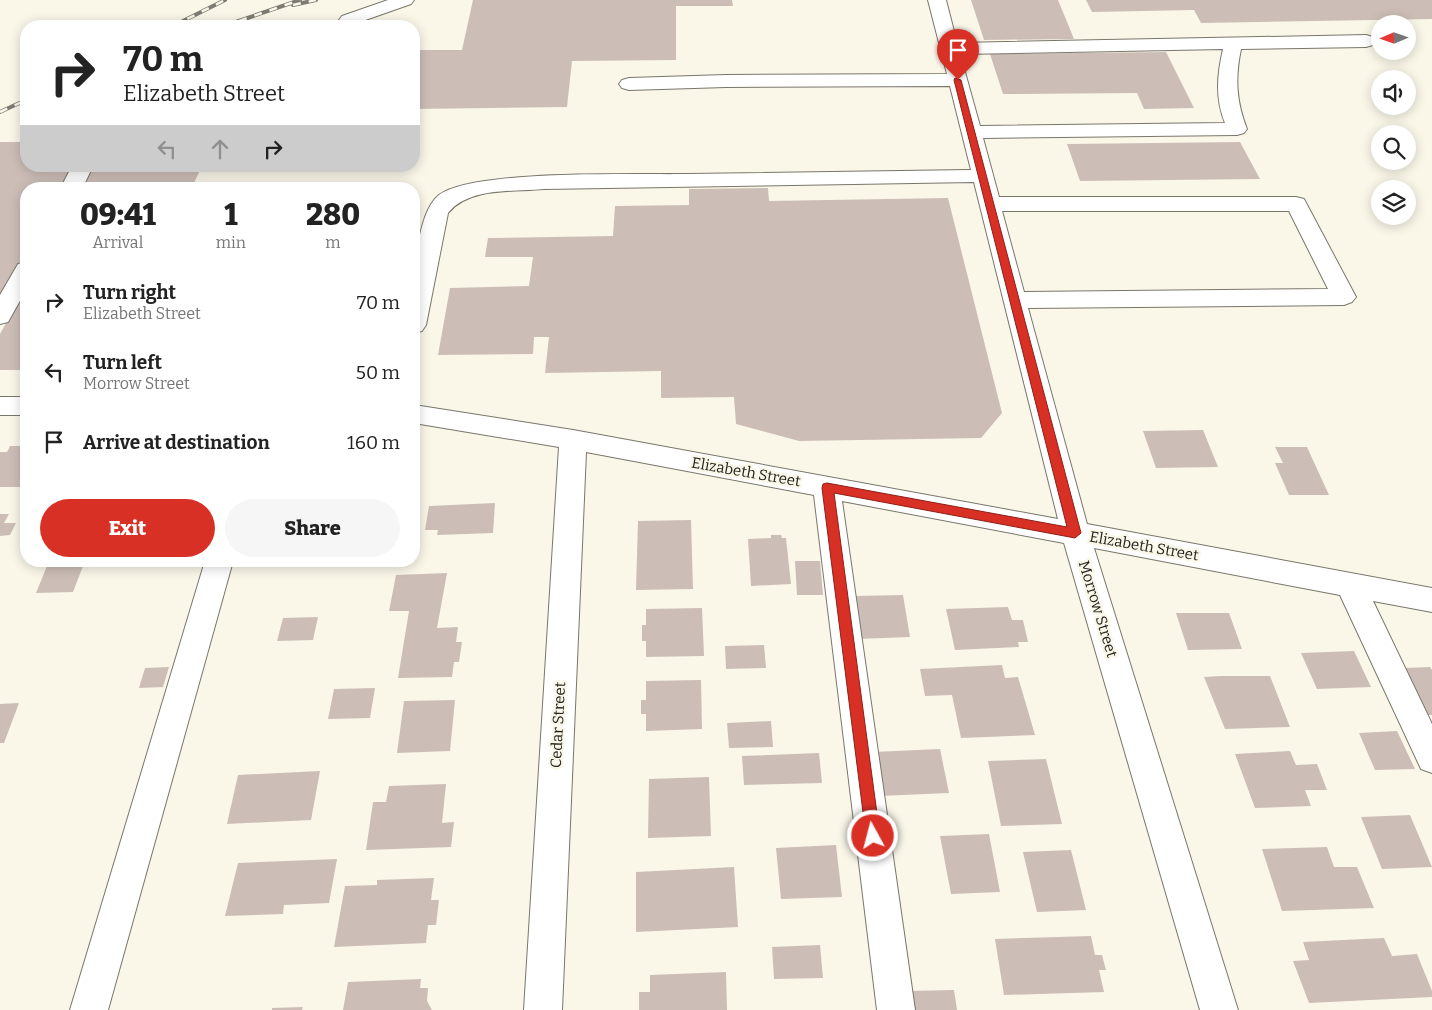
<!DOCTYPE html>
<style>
:root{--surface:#fff;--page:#f6f6f6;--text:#222;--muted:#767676;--accent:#d93025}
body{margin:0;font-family:Bitter,serif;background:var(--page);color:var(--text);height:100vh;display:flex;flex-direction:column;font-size:19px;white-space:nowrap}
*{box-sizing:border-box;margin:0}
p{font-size:16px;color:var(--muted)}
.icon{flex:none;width:28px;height:28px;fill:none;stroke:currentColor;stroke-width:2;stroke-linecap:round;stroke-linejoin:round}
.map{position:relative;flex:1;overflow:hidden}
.side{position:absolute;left:20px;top:182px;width:400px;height:385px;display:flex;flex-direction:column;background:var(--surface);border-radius:20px;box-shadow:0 2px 12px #0003}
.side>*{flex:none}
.top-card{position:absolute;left:20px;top:20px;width:400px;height:152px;border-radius:20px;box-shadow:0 2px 12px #0003;background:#fff;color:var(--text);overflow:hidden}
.needle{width:32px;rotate:268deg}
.tools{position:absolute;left:1371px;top:15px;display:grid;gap:10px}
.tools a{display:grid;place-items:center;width:45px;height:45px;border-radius:50%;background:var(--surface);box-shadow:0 2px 12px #0003;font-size:25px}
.pin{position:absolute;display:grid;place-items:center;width:42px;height:42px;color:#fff;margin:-51px -21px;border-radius:50% 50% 50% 0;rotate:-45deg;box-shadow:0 0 5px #0007}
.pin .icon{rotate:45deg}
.me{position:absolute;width:55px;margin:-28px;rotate:353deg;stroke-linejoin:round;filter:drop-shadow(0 0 4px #0008)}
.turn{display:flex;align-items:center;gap:18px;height:105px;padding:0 20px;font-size:22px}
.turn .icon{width:65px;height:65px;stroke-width:2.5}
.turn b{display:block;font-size:35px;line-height:42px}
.lanes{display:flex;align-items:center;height:48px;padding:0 20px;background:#0003;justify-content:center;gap:25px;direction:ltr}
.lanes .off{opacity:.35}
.eta{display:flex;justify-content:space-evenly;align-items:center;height:85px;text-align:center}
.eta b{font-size:30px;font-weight:800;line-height:35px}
.button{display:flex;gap:10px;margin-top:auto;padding:10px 20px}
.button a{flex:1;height:58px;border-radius:30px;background:var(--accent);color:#fff;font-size:20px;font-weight:800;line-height:58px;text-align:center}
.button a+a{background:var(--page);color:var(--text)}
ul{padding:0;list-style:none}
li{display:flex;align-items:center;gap:15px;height:70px;padding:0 20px}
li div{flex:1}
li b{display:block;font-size:19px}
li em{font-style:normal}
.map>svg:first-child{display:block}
.building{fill:#ccbeb7}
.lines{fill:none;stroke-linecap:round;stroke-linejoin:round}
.minor-casing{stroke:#79766a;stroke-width:2}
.minor{fill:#fff;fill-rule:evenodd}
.rail-casing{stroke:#7d7b73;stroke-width:4}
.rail{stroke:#faf7e9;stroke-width:2.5;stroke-dasharray:8;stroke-linecap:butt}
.route{fill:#d93025;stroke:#8d1f18}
.labels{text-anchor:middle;stroke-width:5;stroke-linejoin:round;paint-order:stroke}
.street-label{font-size:15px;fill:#23221d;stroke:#faf7e9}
</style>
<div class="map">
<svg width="1432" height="1010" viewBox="0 0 1432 1010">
<rect width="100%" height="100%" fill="#faf7e9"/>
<path class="building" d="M 473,0 L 732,0 L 733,6 L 676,6 L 676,60 L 572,61 L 567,107 L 414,109 L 414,50 L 462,50 Z
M 971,0 L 1058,0 L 1074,39 L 984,40 Z
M 1086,0 L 1432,0 L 1432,19 L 1201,23 L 1194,10 L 1092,12 Z
M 1166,52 L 1194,108 L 1144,109 L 1137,93 L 1003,94 L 990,54 Z
M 0,142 L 26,142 L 26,166 L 74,166 L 61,189 L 26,189 L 26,251 L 0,298 Z
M 1240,142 L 1260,179 L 1080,181 L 1067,144 Z
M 94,166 L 202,166 L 191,189 L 81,189 Z
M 768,188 L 769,201 L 948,198 L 1002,413 L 981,438 L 799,441 L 736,424 L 734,397 L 661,398 L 661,371 L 545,373 L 549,337 L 534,337 L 533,354 L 438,355 L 450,288 L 529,286 L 533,257 L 485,257 L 488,238 L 613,236 L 615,206 L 689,205 L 689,189 Z
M 26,287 L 26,370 L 0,370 L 0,334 Z
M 1203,430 L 1218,467 L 1156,468 L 1143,431 Z
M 10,446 L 26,446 L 26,487 L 0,487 L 0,452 L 7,452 Z
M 1275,447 L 1307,447 L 1329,495 L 1289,495 L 1275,463 L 1283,463 Z
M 495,503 L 493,533 L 437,535 L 438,530 L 425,530 L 429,506 Z
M 0,514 L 9,514 L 4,523 L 16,523 L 10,535 L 0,536 Z
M 691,520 L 693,589 L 636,590 L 638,521 Z
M 771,535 L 781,535 L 782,538 L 786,538 L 791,584 L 751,586 L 748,539 L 771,538 Z
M 49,561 L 85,561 L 73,592 L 36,593 Z
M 795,561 L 820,561 L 823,595 L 797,595 Z
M 447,573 L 437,628 L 458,627 L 456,642 L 462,642 L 459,662 L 454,662 L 452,677 L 398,678 L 409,611 L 389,611 L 396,575 Z
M 903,595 L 910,637 L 858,639 L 853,596 Z
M 1008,607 L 1012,620 L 1023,620 L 1028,642 L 1018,642 L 1019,647 L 955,650 L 946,609 Z
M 702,608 L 704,656 L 646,657 L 646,641 L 642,641 L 642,625 L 646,625 L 646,609 Z
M 1176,613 L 1229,613 L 1242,649 L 1188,650 Z
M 318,617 L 313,640 L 277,641 L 283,618 Z
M 764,645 L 766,668 L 726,669 L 725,646 Z
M 1354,651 L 1371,687 L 1317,689 L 1301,653 Z
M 1002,665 L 1005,678 L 1018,677 L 1035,735 L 961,738 L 952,695 L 925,696 L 920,669 Z
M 169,667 L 163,687 L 139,688 L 145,668 Z
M 1430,667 L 1432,670 L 1432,715 L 1428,715 L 1404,668 Z
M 1220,676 L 1270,676 L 1290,727 L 1225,729 L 1204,677 Z
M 701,680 L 702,729 L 646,731 L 646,714 L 641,714 L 641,700 L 646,700 L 646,681 Z
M 375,688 L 370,718 L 328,719 L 334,689 Z
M 455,700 L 450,751 L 397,753 L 404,701 Z
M 19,703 L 4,743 L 0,743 L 0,704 Z
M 771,721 L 773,747 L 729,748 L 727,723 Z
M 1397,731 L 1415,769 L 1375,770 L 1359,733 Z
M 940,749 L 949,793 L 879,796 L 873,752 Z
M 1290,751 L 1296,765 L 1317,764 L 1327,790 L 1305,790 L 1311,806 L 1255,808 L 1235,754 Z
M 819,753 L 822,783 L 744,785 L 742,756 Z
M 1046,759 L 1062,824 L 1001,826 L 988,761 Z
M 320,771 L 311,820 L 227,824 L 238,775 Z
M 709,777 L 711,836 L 648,838 L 649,779 Z
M 446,784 L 442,823 L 454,822 L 451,847 L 366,850 L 373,802 L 386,802 L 389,786 Z
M 1410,815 L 1432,867 L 1382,869 L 1361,817 Z
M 989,834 L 1000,892 L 951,894 L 940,836 Z
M 836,845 L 842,897 L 781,899 L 776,848 Z
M 1327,847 L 1334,867 L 1357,867 L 1374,908 L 1282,911 L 1262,849 Z
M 1071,850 L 1086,910 L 1037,912 L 1023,852 Z
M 337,859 L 329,903 L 284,905 L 283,914 L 225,916 L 238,863 Z
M 734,867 L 738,927 L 636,932 L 636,872 Z
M 434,878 L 431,900 L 439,900 L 436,925 L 428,925 L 426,943 L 334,947 L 345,886 L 377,885 L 377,880 Z
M 1091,936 L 1095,955 L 1102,955 L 1106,970 L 1099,970 L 1104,992 L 1004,995 L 995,939 Z
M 1384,938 L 1392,956 L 1417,954 L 1432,991 L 1432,997 L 1309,1003 L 1293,961 L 1309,960 L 1303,942 Z
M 820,945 L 823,978 L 774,979 L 772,947 Z
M 726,972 L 727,1010 L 639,1010 L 639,992 L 650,992 L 650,975 Z
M 421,979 L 420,988 L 428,988 L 427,1001 L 432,1010 L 343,1010 L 348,982 Z
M 954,990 L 957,1010 L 910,1010 L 907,991 Z
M 303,1007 L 302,1010 L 272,1010 L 272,1008 Z"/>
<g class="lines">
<defs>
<path id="minor" d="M 388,0 L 414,0 L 411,4 L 354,24 L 348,25 L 342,24 L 339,20 L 342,16 Z
M 928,0 L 946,0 L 957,43 L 1366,35 L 1373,37 L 1375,41 L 1373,45 L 1366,47 L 1241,49 C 1235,78 1236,101 1247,129 L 1244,133 L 1237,135 L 983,138 L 999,197 L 1296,197 L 1304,199 L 1356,297 L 1352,302 L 1344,305 L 1028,308 L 1087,524 L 1432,588 L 1432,612 L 1373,601 L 1432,724 L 1432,773 L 1421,769 L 1340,595 L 1094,548 L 1238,1010 L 1200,1010 L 1064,543 L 842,501 L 915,1010 L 877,1010 L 814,495 L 586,452 L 562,1010 L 524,1010 L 559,447 L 414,423 L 414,405 L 573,430 L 1058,519 L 974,182 L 544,189 C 513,192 469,187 448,213 L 426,325 L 422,331 L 414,333 C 412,302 413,215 439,195 C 474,169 637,175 687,174 C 781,173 876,171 971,170 L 950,86 L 726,87 L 629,90 L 622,88 L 619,84 L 622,80 L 629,78 L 726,75 L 947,74 ZM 1223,49 C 1217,75 1215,98 1225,123 L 980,126 L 960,54 ZM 1002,211 L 1289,211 L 1328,289 L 1024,292 Z
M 72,166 L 93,166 L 82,189 L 60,189 Z
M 26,262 L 26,290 L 8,322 L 0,324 L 0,295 L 18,264 Z
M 0,397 L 26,397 L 26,415 L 0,415 Z
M 205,561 L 233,561 L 108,1010 L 70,1010 Z"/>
</defs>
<use href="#minor" class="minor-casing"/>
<use href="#minor" class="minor"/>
<defs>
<path id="rail" d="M 293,5 L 316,0
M 173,26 L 225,0
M 224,26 L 300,0
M 0,112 L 26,100"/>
</defs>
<use href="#rail" class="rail-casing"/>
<use href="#rail" class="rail"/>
</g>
<path class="route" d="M 955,78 L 961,80 L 1081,533 L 1075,538 L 834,493 L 880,836 L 878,840 L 873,842 L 868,840 L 866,836 L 822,488 L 823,484 L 827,483 L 1067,527 L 954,80 Z"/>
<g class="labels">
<g class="street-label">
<text transform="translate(746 472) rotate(10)" y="5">Elizabeth Street</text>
<text transform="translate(1144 546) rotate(10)" y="5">Elizabeth Street</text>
<text transform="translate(1098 609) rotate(73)" y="5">Morrow Street</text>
<text transform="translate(558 725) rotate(-87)" y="5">Cedar Street</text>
</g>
</g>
</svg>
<div class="tools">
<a><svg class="needle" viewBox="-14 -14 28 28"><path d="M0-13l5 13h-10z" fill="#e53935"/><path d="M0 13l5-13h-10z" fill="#767676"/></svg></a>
<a><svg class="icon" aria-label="sound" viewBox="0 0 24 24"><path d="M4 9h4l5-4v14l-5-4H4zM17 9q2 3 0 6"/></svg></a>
<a><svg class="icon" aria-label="search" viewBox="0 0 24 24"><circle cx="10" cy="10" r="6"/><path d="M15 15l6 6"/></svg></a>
<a><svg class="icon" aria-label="layers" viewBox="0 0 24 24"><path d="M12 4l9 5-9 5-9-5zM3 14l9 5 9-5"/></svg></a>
</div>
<div class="pin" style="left:958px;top:80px;background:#d93025"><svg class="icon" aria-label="arrive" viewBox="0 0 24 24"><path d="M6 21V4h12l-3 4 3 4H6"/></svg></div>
<svg class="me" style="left:873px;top:836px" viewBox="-20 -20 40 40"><circle r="17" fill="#d93025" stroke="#fff" stroke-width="3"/><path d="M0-11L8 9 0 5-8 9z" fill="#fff"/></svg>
<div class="top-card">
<div class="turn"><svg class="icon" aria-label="right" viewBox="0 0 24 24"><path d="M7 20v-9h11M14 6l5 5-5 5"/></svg><div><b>70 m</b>Elizabeth Street</div></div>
<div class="lanes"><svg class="icon off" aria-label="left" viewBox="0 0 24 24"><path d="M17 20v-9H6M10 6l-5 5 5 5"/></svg><svg class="icon off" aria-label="ahead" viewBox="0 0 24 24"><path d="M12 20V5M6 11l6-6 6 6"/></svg><svg class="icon" aria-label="right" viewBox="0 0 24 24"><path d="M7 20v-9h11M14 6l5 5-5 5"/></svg></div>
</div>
<section class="side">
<div class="eta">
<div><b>09:41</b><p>Arrival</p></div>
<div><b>1</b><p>min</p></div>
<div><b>280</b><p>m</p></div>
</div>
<ul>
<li><svg class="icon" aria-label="right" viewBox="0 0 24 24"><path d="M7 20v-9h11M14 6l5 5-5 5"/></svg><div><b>Turn right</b><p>Elizabeth Street</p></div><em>70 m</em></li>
<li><svg class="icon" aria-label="left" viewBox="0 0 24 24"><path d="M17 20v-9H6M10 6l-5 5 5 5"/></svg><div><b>Turn left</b><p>Morrow Street</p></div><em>50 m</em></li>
<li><svg class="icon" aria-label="arrive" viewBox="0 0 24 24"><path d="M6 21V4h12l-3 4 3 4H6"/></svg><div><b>Arrive at destination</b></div><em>160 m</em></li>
</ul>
<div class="button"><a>Exit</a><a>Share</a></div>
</section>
</div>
